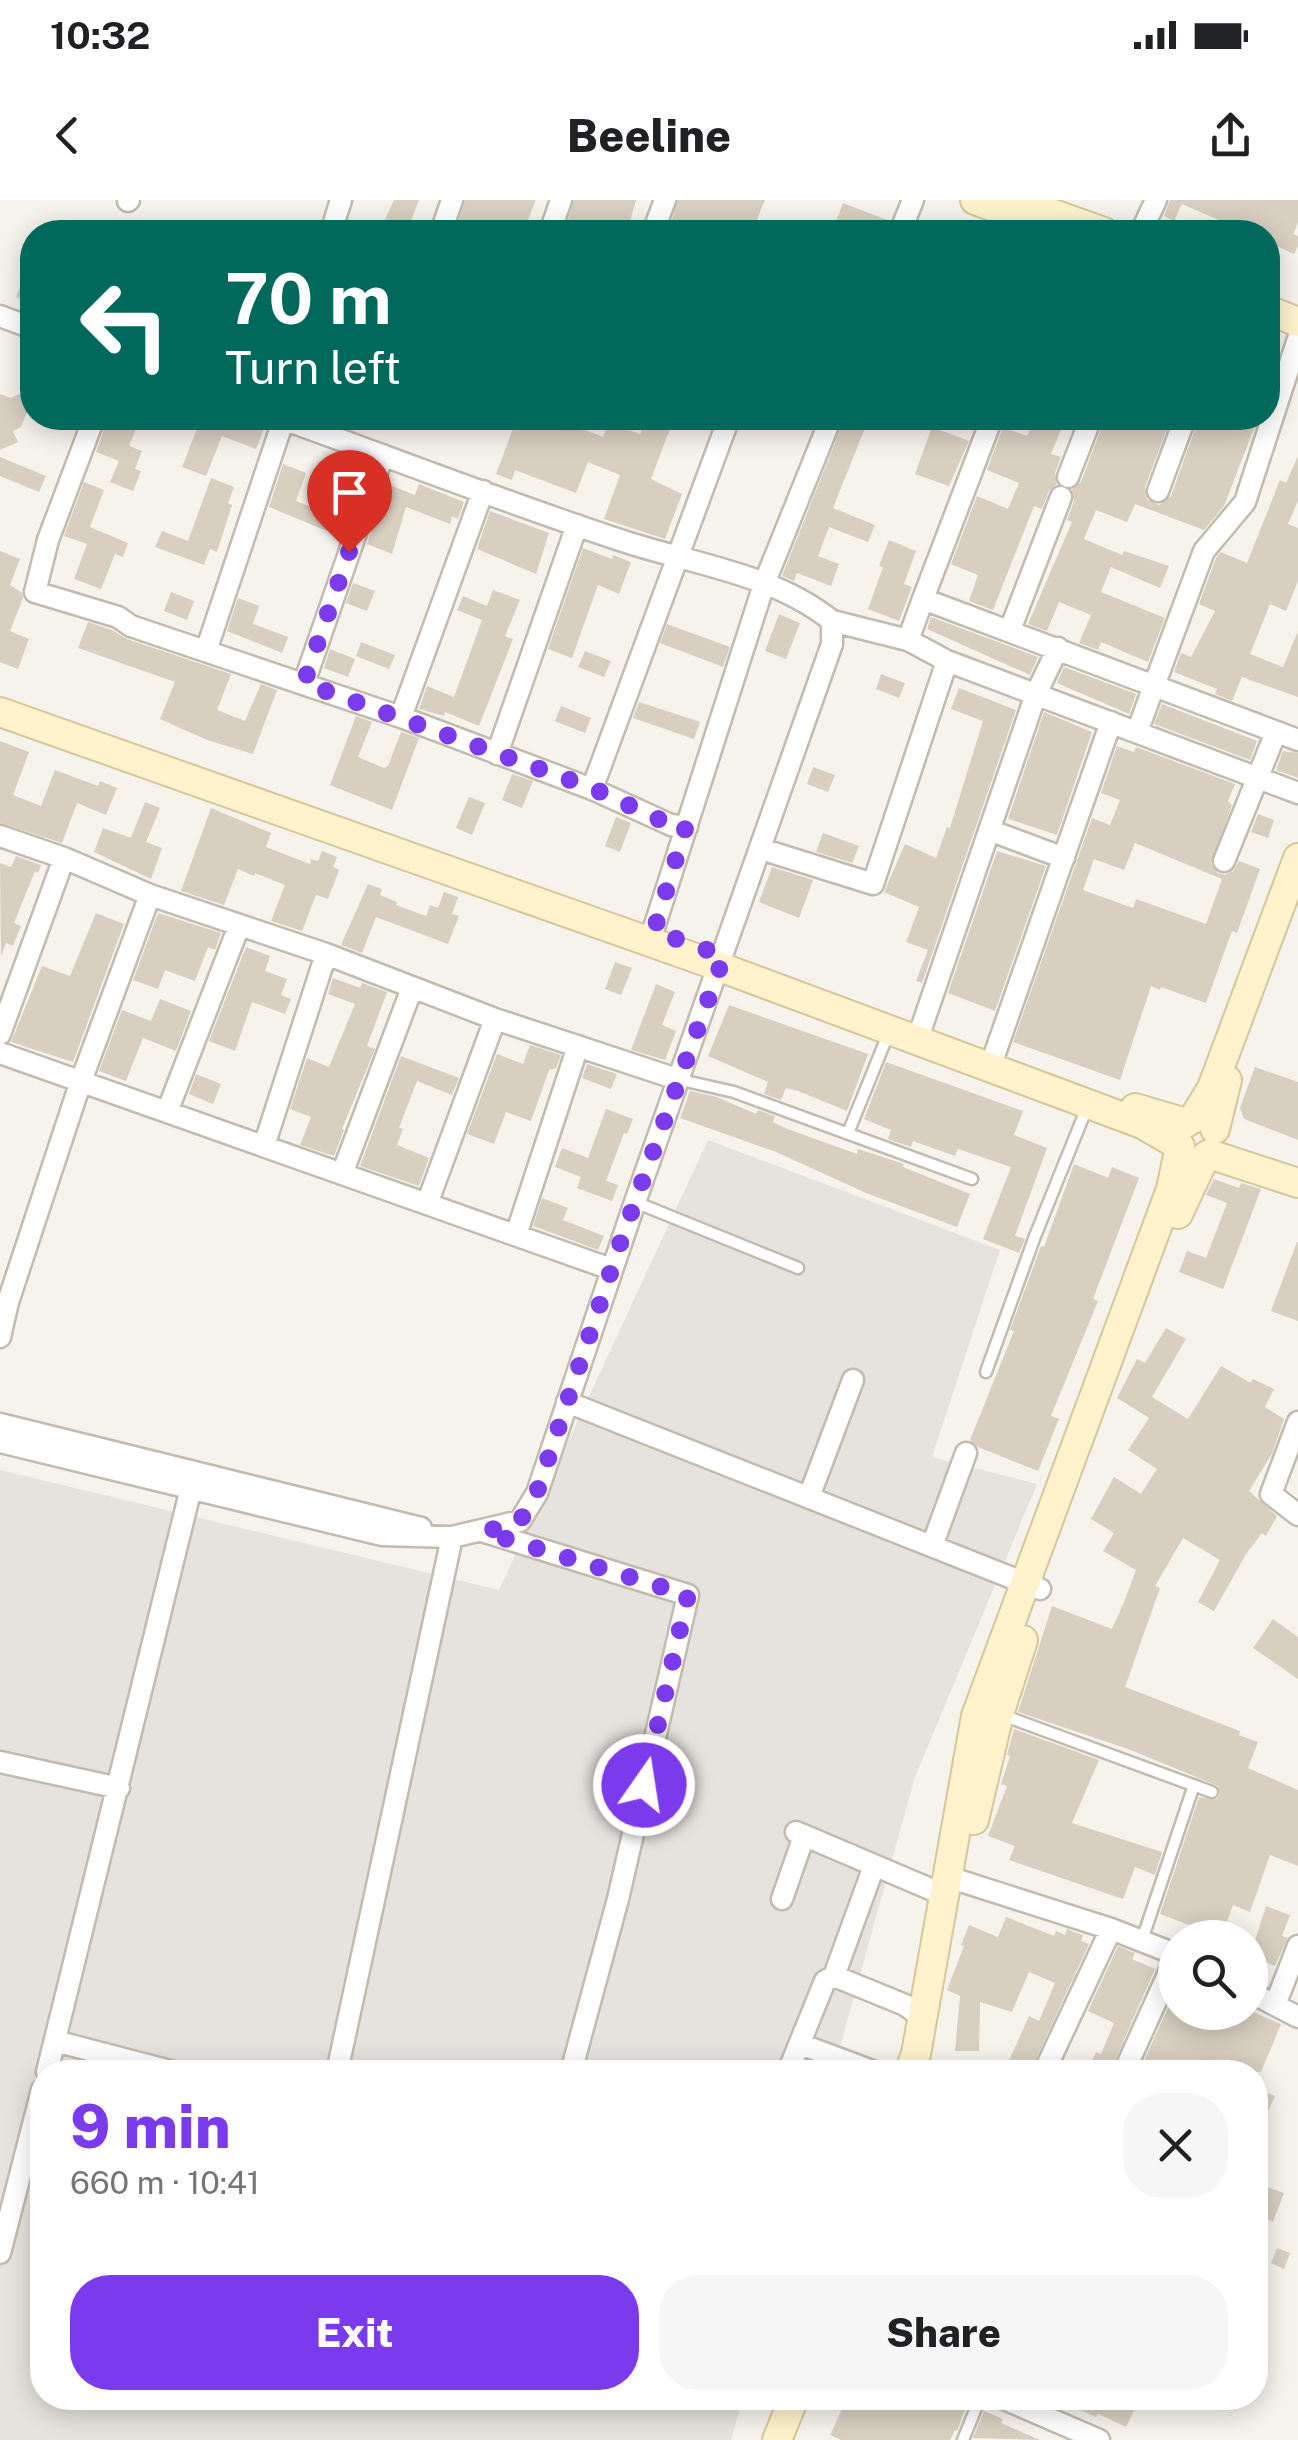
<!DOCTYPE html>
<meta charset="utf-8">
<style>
:root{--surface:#fff;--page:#f6f6f6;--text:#202124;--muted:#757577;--accent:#7c3aed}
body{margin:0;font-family:"Public Sans",sans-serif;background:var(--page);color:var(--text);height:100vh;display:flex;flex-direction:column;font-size:38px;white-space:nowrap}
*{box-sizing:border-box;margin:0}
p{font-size:32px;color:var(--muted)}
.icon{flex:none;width:55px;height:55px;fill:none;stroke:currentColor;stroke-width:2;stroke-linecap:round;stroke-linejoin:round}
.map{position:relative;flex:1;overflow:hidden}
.drawer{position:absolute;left:30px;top:1860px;width:1238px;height:350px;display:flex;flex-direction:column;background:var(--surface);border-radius:40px;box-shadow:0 5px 25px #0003}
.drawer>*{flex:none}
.hud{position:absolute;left:20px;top:20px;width:1260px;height:210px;border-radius:40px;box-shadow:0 5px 25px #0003;background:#00695c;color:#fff;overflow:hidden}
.fabs{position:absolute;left:1158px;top:1720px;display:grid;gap:20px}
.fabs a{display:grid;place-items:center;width:110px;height:110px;border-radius:50%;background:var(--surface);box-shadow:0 5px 25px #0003;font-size:50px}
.pin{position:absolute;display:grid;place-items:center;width:85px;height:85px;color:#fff;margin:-102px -42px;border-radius:50% 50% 50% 0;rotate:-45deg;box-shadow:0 0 10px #0007}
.pin .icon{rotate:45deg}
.me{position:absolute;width:110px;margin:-55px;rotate:13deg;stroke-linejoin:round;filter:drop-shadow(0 0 8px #0008)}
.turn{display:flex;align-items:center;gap:35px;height:210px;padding:0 40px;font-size:45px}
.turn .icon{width:130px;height:130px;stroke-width:2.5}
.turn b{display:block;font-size:70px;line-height:85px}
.round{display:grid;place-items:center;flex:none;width:105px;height:105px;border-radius:40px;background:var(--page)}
.head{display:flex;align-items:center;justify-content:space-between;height:170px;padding:0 40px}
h1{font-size:60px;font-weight:800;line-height:75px;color:var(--accent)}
.cta{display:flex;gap:20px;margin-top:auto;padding:20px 40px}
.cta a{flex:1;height:115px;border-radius:40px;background:var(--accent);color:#fff;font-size:40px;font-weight:800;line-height:115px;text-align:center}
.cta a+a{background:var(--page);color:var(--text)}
.status{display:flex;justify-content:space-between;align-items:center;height:70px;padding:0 50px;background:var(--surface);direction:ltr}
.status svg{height:28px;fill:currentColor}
header{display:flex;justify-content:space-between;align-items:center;height:130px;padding:0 40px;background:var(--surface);font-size:45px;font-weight:800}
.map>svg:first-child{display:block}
.industrial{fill:#e6e2dd}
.building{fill:#d8cfc1;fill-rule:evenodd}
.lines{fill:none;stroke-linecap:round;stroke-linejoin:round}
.lane-casing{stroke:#c2bbae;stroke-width:15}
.street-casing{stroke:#c2bbae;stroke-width:25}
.secondary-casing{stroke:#d6c79b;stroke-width:32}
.lane{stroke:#fff;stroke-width:10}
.street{stroke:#fff;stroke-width:20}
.secondary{stroke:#fff3cd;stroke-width:28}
.route{stroke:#7c3aed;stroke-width:18;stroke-dasharray:0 32.4}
</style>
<div class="status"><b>10:32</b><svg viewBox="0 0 49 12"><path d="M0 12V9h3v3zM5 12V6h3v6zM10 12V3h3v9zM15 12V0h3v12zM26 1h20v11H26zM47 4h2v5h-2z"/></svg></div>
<header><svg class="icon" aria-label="back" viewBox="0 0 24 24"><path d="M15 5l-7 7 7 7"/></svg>Beeline<svg class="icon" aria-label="share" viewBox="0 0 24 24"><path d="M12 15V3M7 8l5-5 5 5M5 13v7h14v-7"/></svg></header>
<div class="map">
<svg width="1298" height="2240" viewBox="0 0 1298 2240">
<rect width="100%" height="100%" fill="#f6f3ec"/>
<path class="industrial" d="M 708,940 L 1000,1050 L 932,1257 L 1037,1284 L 915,1577 L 833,1872 L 42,1872 L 42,2198 L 743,2198 L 731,2240 L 0,2240 L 0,1270 L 499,1390 Z"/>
<path class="building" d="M 394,0 L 419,0 L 409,26 L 423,32 L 379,32 Z
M 465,0 L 536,0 L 523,32 L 455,32 Z
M 574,0 L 636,0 L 627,32 L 564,32 Z
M 678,0 L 765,0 L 752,32 L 668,32 Z
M 1170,0 L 1298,0 L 1298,23 L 1293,34 L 1298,36 L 1298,46 L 1294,54 L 1268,42 L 1268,32 L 1246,32 L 1182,4 L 1174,21 L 1164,16 Z
M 843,3 L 890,21 L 886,32 L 832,32 Z
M 31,57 L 32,57 L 32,103 L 16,97 Z
M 1268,148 L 1279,153 L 1268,188 Z
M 0,194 L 11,198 L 19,194 L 26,196 L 29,207 L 21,227 L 13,231 L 18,242 L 0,250 Z
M 108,218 L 140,218 L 129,246 L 142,251 L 135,269 L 141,271 L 133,291 L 110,282 L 119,261 L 96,252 Z
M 170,218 L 253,218 L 266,223 L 256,249 L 222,236 L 206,276 L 182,267 L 197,229 Z
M 517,218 L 545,218 L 553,230 L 585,230 L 603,237 L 608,223 L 640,234 L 647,218 L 674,218 L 651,279 L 682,294 L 665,339 L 604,319 L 620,275 L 588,262 L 576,293 L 515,270 L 512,280 L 496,274 Z
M 845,218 L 869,218 L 833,308 L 875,325 L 868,342 L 829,327 L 818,356 L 839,364 L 831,386 L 797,373 L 794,381 L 782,376 Z
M 1035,218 L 1066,218 L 1051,254 L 1061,257 L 1055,273 L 1057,284 L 1049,291 L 1042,309 L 1034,306 L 993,410 L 969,401 L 978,375 L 951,364 L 977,296 L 1008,309 L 1019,283 L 987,270 L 1003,227 L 1027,236 Z
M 1105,218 L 1171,218 L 1145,287 L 1147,299 L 1159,305 L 1171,296 L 1199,218 L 1258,218 L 1224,306 L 1204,330 L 1135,304 L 1127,322 L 1096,310 L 1084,339 L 1122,355 L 1124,351 L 1169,366 L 1160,388 L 1111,367 L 1101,392 L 1165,418 L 1148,462 L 1101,442 L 1098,450 L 1079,443 L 1091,415 L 1059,402 L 1047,431 L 1028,424 L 1072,322 L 1067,320 L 1074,301 L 1072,290 L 1081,282 Z
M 932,227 L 969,241 L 949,286 L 915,274 Z
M 1298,256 L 1298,301 L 1288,324 L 1298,328 L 1298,381 L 1286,411 L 1270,404 L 1250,454 L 1283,467 L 1298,431 L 1298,497 L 1242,477 L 1232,501 L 1215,494 L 1217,489 L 1174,472 L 1181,453 L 1191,457 L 1215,411 L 1199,404 L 1216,358 L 1221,352 L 1247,363 L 1280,280 L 1286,283 Z
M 0,257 L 46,276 L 39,292 L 0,276 Z
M 283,264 L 306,273 L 296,301 L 333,316 L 327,331 L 269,307 Z
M 211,278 L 234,287 L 228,303 L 232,305 L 217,352 L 210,349 L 204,365 L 155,347 L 162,331 L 188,341 Z
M 84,282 L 104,290 L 90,327 L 128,343 L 123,357 L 115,354 L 101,389 L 74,379 L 87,344 L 64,336 Z
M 387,284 L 415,295 L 419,284 L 464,302 L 458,319 L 452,317 L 450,324 L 406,307 L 392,354 L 367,344 Z
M 490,311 L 549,333 L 536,374 L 477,349 Z
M 889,340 L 916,351 L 904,384 L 912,387 L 899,421 L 868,409 L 883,367 L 879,366 Z
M 583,348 L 612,359 L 613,355 L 631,362 L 619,394 L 598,385 L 572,458 L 548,449 Z
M 0,351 L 20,359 L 10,385 L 22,393 L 23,398 L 10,431 L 29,439 L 18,469 L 0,462 Z
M 353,383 L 375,391 L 367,411 L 346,403 Z
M 493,390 L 520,400 L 505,436 L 513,439 L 479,526 L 445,512 L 444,516 L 419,509 L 427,486 L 454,497 L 482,420 L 457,410 L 463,396 L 487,406 Z
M 171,392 L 194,401 L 187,420 L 164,411 Z
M 238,398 L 259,406 L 253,424 L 288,437 L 282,453 L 227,431 Z
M 779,414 L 800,423 L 786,459 L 765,451 Z
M 931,417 L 1038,457 L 1030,475 L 927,429 Z
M 88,422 L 112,430 L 127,439 L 231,474 L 217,510 L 245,521 L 261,484 L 277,490 L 253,554 L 207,540 L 160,519 L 175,482 L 78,448 Z
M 667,424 L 730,447 L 723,467 L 660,443 Z
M 361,442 L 395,455 L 389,469 L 356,456 Z
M 330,449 L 355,459 L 348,477 L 324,468 Z
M 585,451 L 611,461 L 604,477 L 578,467 Z
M 1064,467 L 1136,494 L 1129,514 L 1057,483 Z
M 881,474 L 905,483 L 899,498 L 876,489 Z
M 959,488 L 1016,510 L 922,783 L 916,781 L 928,750 L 906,742 L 919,707 L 884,692 L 905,644 L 936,658 L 947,627 L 950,628 L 983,521 L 951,509 Z
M 639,502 L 700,522 L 694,539 L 633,518 Z
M 1162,504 L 1257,541 L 1250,560 L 1154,524 Z
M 561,506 L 591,518 L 585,533 L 555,521 Z
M 1044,512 L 1092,532 L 1057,635 L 1008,619 Z
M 356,516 L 372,522 L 358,557 L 384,568 L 388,566 L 401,532 L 419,538 L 392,610 L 330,585 Z
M 0,541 L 29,552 L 13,595 L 41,606 L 55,570 L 98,586 L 100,581 L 117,588 L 106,615 L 77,603 L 62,643 L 0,623 Z
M 1117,546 L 1134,552 L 1136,547 L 1235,584 L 1228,601 L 1232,605 L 1211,664 L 1218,673 L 1225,675 L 1233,671 L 1239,661 L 1260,669 L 1237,733 L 1232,731 L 1206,803 L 1161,787 L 1160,790 L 1151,786 L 1120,880 L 1013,842 L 1092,618 L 1110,625 L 1120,600 L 1101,593 ZM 1135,643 L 1222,679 L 1206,724 L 1136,699 L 1133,708 L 1083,690 L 1094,659 L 1124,670 Z
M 1283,551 L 1298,553 L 1298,578 L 1276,570 Z
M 813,567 L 835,575 L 828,592 L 807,584 Z
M 512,574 L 533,581 L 522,608 L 502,600 Z
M 469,597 L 485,603 L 472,635 L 456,628 Z
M 145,602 L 160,608 L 146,642 L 162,648 L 151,679 L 94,652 L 103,628 L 131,638 Z
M 211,608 L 271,633 L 266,647 L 310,664 L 311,659 L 318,661 L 322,651 L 337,657 L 333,667 L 339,670 L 328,699 L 316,695 L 302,731 L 271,721 L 285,685 L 255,673 L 254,676 L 238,669 L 224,705 L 181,691 Z
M 1258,614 L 1274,620 L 1268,638 L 1251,632 Z
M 616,617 L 631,623 L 620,652 L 605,646 Z
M 823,633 L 859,646 L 852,663 L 816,652 Z
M 997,651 L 1046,666 L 995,811 L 948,793 Z
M 16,656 L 41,665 L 38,673 L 35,671 L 14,723 L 21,726 L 13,746 L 6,743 L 1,756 L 0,663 L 11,667 Z
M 772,667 L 813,680 L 799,718 L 759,702 Z
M 368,684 L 382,689 L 380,695 L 397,702 L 396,705 L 426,716 L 430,705 L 438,708 L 444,692 L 458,697 L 452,714 L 459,716 L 448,744 L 376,717 L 362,753 L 341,745 Z
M 96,713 L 124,724 L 73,862 L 11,842 L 42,766 L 70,776 Z
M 158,713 L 221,733 L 215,750 L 208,747 L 195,781 L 165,770 L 158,789 L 133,780 Z
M 246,747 L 270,756 L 265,771 L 287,779 L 281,795 L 291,799 L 285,814 L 252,802 L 235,851 L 209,841 Z
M 615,762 L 632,768 L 621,795 L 605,789 Z
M 333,778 L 360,788 L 362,783 L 387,792 L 367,846 L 375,849 L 342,929 L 344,930 L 334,956 L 300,945 L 311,917 L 290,909 L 307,858 L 329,867 L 355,804 L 328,794 Z
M 656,784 L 675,792 L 662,825 L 676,831 L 665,860 L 631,850 Z
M 160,799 L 191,811 L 176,851 L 143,838 L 126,881 L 99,871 L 122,810 L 151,821 Z
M 729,805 L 868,854 L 847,911 L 798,891 L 786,888 L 781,900 L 764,894 L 768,882 L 708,856 Z
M 530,845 L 561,855 L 556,868 L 549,870 L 531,921 L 506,912 L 494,944 L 467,934 L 497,854 L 523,864 Z
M 401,856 L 459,878 L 452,895 L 417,881 L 399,928 L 403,929 L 397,945 L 429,958 L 419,986 L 360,966 Z
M 886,862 L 1023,911 L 1014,935 L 1047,948 L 1015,1036 L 1025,1039 L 1019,1053 L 983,1039 L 1011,967 L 958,949 L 955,956 L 913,941 L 911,947 L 888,939 L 891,930 L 864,919 Z
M 587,864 L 617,874 L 611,889 L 582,878 Z
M 1255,867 L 1298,882 L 1298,940 L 1244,919 L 1240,908 Z
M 196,874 L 221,884 L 213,904 L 189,894 Z
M 690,891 L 717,897 L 756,914 L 758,910 L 775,916 L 773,922 L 785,928 L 857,954 L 858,949 L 904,964 L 903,967 L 970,994 L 957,1027 L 866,993 L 776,952 L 680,918 Z
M 606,909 L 633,919 L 627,934 L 624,933 L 606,981 L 618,985 L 612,1001 L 577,988 L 581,977 L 555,967 L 562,948 L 588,958 Z
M 1074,964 L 1108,978 L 1112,967 L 1139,978 L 1093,1099 L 1098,1101 L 1051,1216 L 1059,1219 L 1038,1271 L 978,1247 L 970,1240 L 1014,1131 L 1010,1130 L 1041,1046 L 1044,1047 Z
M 1214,979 L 1239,988 L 1241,983 L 1261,989 L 1223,1089 L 1179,1072 L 1187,1051 L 1206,1058 L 1227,1003 L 1206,995 Z
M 542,998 L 568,1008 L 563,1020 L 604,1036 L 598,1050 L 533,1026 Z
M 1297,1042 L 1298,1042 L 1298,1121 L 1271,1111 Z
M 1166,1128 L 1186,1139 L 1152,1197 L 1188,1219 L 1221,1166 L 1251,1183 L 1253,1179 L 1274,1189 L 1265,1207 L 1284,1219 L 1272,1254 L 1249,1291 L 1277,1316 L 1266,1336 L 1262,1333 L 1246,1354 L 1214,1411 L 1198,1402 L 1220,1360 L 1183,1338 L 1155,1386 L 1160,1388 L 1125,1487 L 1240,1531 L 1239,1535 L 1258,1542 L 1248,1568 L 1298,1590 L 1298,1666 L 1270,1655 L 1250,1712 L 1233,1705 L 1221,1737 L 1160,1714 L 1199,1597 L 1217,1599 L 1220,1594 L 1218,1586 L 1128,1549 L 1018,1512 L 1052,1406 L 1112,1429 L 1124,1402 L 1136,1370 L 1103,1351 L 1114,1333 L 1091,1319 L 1114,1277 L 1141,1294 L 1157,1269 L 1128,1250 L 1149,1218 L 1117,1198 L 1137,1159 L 1145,1163 Z
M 1273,1419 L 1298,1437 L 1298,1479 L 1253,1448 Z
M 1014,1529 L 1099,1560 L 1072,1623 L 1162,1652 L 1155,1675 L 1135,1667 L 1123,1699 L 1009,1660 L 1015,1646 L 988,1636 L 1007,1586 L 1001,1584 L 1010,1556 L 1007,1555 Z
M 1266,1706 L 1290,1715 L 1282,1736 L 1288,1738 L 1275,1766 L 1250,1756 Z
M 1006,1717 L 1054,1736 L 1056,1731 L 1065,1735 L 1067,1729 L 1074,1732 L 1083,1735 L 1081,1741 L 1089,1744 L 1030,1872 L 1004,1872 L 1029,1816 L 1039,1821 L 1055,1783 L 1029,1772 L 1012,1812 L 980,1802 L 979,1851 L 955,1851 L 960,1796 L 947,1790 L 964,1746 L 961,1745 L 969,1725 L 998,1737 Z
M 1118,1746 L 1135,1753 L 1132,1759 L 1155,1769 L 1110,1872 L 1087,1872 L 1096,1852 L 1101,1854 L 1114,1823 L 1088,1811 Z
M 1175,1792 L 1175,1812 L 1253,1812 L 1281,1824 L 1261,1872 L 1166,1872 L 1155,1868 L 1153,1872 L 1139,1872 Z
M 1255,1887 L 1275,1896 L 1255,1940 Z
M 1264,1986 L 1284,1993 L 1273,2022 L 1255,2015 Z
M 1277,2048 L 1290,2053 L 1284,2069 L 1271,2063 Z
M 847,2198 L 969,2198 L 957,2231 L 955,2230 L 950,2240 L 841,2240 L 830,2235 Z
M 1054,2198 L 1135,2198 L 1132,2204 L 1136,2206 L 1126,2227 L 1098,2214 L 1096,2217 Z
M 984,2211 L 1003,2219 L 1001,2223 L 1040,2240 L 973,2238 Z"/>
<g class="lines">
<defs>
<path id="lane" d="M 677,879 L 734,892 L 972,979
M 848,933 L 889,832
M 635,1002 L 798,1068
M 986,1172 L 1035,1036 L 1088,905
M 1002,1515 L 1212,1592
M 1142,1740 L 1194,1585
M 963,2240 L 980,2198"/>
<path id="street" d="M 128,1 L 129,0
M 331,32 L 341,0
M 441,32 L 452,0
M 550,32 L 561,0
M 653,32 L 665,0
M 900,32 L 913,0
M 1141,32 L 1156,0
M 0,116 L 32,128
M 94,218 L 48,340 L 35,392 L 118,417 L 131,426 L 401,517 L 592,589 L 671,625 L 687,627
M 559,218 L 579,218
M 1068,277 L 1091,218
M 1158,291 L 1185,218
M 923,399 L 992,218
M 832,421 L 908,440 L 923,399 L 1298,540
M 1010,430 L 1061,297
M 206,451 L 284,218
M 947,461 L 1298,593
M 304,483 L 383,255
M 401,517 L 483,291
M 1137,532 L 1204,351 L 1245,302 L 1298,139
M 497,554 L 577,325
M 592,589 L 729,218
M 989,630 L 1064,658
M 0,636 L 64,658 L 150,695 L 326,754 L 495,819 L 677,879
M 761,649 L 873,684 L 947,461 L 908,440
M 1224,661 L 1276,532
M 653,731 L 764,384 L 831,218
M 921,829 L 1036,494 L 1058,448
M 0,834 L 64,658
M 0,853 L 611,1069
M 994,856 L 1111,522
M 167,912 L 239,726
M 264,946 L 326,754
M 342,974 L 412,788
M 427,1004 L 495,819
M 516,1035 L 578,846
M 0,1137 L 8,1102 L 81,881 L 150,695
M 567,1202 L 1040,1389
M 1298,1222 L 1271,1294 L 1298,1315
M 0,1224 L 421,1328
M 0,1242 L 382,1335 L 452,1337 L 520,1321 L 537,1293 L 635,1002 L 832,444 L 832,421 C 776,375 694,364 626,342 C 510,304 395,259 280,218
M 809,1297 L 853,1180
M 485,1332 L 688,1395 L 618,1699 L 571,1872
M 932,1346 L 966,1253
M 0,1562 L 119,1588
M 796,1632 L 942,1694
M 945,1676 L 1111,1729 L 1175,1754
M 782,1699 L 804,1636
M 834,1776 L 874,1666
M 1250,1792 L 1298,1817
M 1275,1805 L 1298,1746
M 55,1841 L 174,1872
M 800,1844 L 875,1872
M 47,1872 L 195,1272
M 337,1872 L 452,1337
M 788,1872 L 825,1781 L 834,1776 L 905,1805 L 922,1817
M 1044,1872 L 1111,1729
M 1124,1872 L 1175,1759
M 0,2053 L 42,1890
M 1002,2198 L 1099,2240"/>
<path id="secondary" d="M 975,0 L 1029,20
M 1014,0 L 1104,32
M 1268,110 L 1298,122
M 0,512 L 704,761 L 1142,924 L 1180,946 L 1171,989 L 976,1516 L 916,1854 L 909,1872
M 1135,908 L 1186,923
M 1193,919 L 1212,888 L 1298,658
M 1215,929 L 1227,880
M 1209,954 L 1298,983
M 1178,1014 L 1205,957
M 974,1620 L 999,1514 L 1023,1440
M 777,2240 L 794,2198"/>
</defs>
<use href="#lane" class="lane-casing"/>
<use href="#street" class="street-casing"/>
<use href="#secondary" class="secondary-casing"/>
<use href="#lane" class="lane"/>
<use href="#street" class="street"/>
<use href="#secondary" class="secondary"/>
</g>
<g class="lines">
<path class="route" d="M 349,352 L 304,483 L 592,588 L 671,625 L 686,626 L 654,731 L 724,756 L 623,1035 L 537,1292 L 520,1321 L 484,1332 L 688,1395 L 644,1585"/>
</g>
</svg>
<div class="fabs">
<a><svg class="icon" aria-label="search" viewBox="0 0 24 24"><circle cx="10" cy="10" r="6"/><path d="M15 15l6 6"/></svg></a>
</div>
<div class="pin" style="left:349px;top:352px;background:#d93025"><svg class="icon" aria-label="arrive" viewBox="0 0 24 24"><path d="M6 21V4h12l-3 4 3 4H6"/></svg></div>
<svg class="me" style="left:644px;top:1585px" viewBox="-20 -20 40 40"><circle r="17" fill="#7c3aed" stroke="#fff" stroke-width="3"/><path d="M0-11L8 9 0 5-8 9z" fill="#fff"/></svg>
<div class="hud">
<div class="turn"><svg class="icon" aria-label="left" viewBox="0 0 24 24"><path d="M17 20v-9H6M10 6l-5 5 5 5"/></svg><div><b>70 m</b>Turn left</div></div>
</div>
<section class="drawer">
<div class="head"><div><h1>9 min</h1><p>660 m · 10:41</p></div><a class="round"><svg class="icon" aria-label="close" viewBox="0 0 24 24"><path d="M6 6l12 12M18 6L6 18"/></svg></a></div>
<div class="cta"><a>Exit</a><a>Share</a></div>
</section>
</div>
